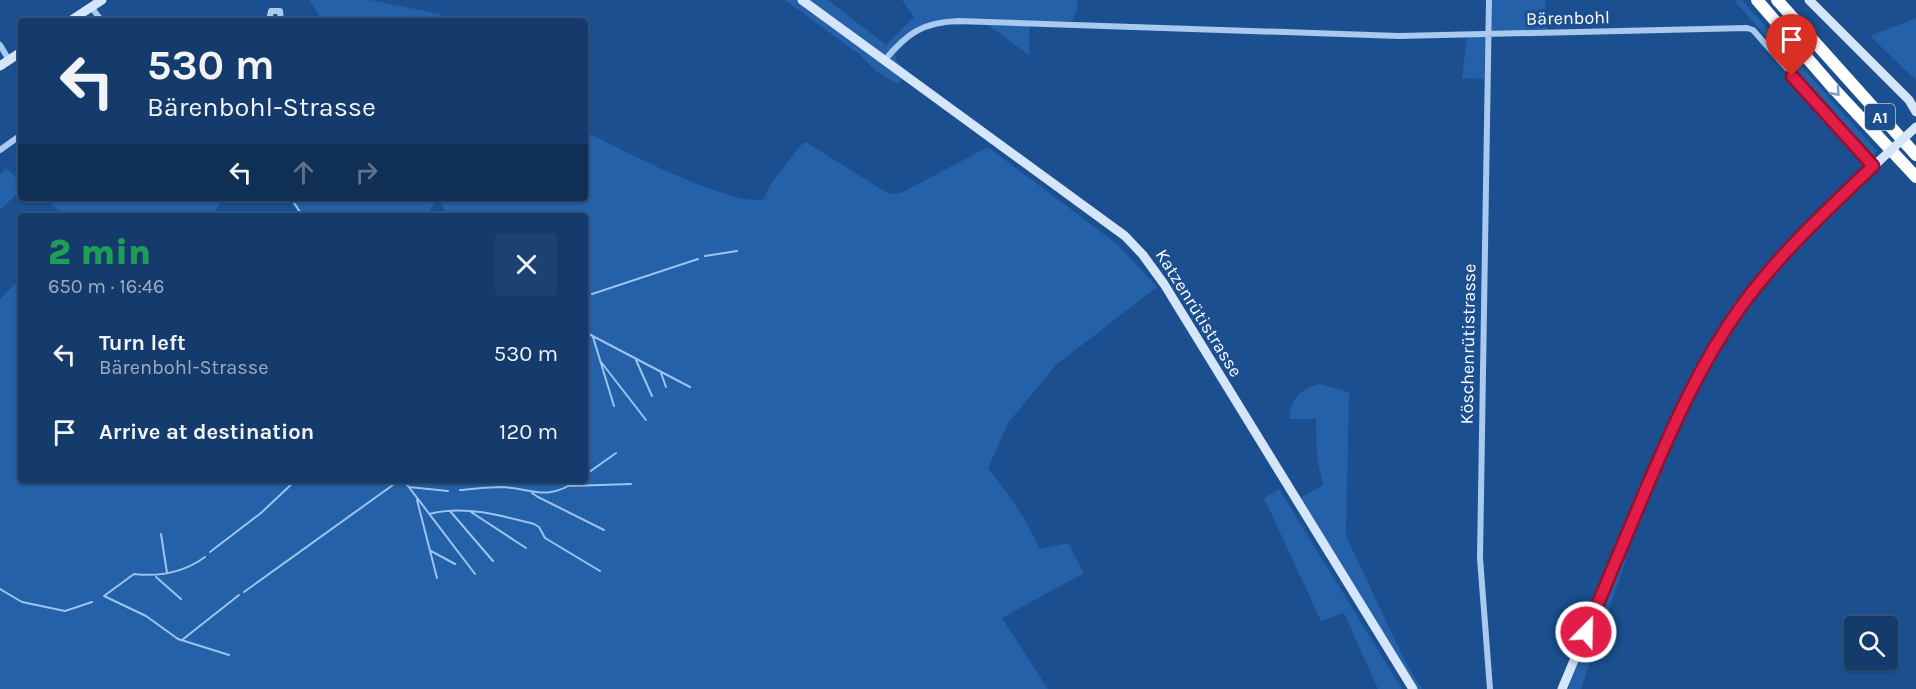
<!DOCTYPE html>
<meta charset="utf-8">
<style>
:root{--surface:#143b6b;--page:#1d4271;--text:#f1f3f6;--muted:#9dadc1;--line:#33557e}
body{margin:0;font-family:Karla,sans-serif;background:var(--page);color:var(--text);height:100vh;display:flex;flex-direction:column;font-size:22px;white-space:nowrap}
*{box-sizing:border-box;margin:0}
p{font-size:20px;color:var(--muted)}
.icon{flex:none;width:33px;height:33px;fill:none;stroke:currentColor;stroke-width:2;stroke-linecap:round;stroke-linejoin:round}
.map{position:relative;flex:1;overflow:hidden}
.details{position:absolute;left:18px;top:213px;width:570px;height:270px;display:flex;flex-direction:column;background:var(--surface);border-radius:6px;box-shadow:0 2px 4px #0004,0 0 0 2px var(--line)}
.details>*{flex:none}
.guide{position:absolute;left:18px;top:18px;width:570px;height:183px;border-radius:6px;box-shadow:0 2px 4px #0004,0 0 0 2px var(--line);background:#143b6b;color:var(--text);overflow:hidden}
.tools{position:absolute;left:1844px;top:616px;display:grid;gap:12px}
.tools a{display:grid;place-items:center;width:54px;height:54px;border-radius:6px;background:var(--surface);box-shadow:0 2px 4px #0004,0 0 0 2px var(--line);font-size:30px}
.pin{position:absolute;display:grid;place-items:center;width:51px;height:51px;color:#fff;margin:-62px -26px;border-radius:50% 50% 50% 0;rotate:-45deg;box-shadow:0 0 6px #0007}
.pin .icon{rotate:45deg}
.me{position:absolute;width:66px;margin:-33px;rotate:23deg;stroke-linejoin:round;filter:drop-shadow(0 0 4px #0008)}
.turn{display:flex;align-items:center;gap:21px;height:126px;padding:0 30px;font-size:27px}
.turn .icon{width:78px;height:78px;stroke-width:2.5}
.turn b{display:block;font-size:42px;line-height:51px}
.lanes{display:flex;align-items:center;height:57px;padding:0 30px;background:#0003;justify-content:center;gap:30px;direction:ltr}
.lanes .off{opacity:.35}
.round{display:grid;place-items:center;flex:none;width:63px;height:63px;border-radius:6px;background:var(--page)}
.overview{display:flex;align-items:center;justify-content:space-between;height:102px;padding:0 30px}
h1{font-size:36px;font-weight:800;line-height:45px;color:#1e9e55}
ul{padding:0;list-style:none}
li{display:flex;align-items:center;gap:18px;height:78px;padding:0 30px}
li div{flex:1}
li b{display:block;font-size:22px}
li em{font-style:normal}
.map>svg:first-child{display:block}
.green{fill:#2461a8}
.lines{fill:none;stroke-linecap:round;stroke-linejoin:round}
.stream{stroke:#9cc4f0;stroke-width:2}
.street{stroke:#a9c9ee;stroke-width:6}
.secondary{stroke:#d6e6fa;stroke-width:9}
.highway{stroke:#fff;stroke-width:12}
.secondary-bridge{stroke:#d6e6fa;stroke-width:9}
.oneway{stroke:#829ec1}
.route-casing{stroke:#92132f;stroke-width:15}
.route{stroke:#e11d48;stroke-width:10}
.labels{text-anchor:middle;stroke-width:6;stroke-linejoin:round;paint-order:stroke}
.shield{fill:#1b4f8f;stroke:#bbcadd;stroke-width:1.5}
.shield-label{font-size:16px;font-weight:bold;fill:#fff}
.street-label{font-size:18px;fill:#fff;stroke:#1b4f8f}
</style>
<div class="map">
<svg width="1916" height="689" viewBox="0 0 1916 689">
<rect width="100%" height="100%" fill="#1b4f8f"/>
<path class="green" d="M 309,0 L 370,0 L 440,14 L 443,21 L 323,21 Z
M 785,0 L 828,0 L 886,45 L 914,17 L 902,0 L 1077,0 L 1077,11 L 1072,21 L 1030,21 L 1029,55 L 988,25 L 945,25 L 926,30 L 912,37 L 895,54 L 897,62 L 908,71 L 898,84 L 877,72 L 859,54 Z
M 1492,0 L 1545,0 L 1548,30 L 1492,31 Z
M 1734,0 L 1742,0 L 1877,151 L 1873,156 L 1868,155 Z
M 1916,18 L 1916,80 L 1870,36 Z
M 1467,37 L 1485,37 L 1484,79 L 1462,78 Z
M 585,131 C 615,147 736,209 764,199 L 770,185 L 800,146 L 806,142 L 889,194 L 901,193 L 988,147 L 1117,244 L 1157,287 L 1056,365 L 1008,423 L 988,468 C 1008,494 1027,518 1039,549 L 1068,543 L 1084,573 L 1002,618 L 1048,689 L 0,689 L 0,299 L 21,278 L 21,480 L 585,480 L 585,216 L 443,216 L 447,212 L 438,200 L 425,216 L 300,216 L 288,198 L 585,198 Z
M 6,168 L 21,182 L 21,190 L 0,210 L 0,174 Z
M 44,198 L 225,198 L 210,216 L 65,216 Z
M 1319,384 L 1349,392 L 1346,536 L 1404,659 L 1422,689 L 1417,689 L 1300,498 L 1323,485 L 1317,458 L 1316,419 L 1289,419 C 1292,397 1298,391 1319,384 Z
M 1279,489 L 1402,689 L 1378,689 L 1344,613 L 1321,621 L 1264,498 Z
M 1621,559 L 1626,560 L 1581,689 L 1567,689 Z"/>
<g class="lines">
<path class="stream" d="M 291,198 L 300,212
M 705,256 L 737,251
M 592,294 L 698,259
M 585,297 L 587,296
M 585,332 L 690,387
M 593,337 L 614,406
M 636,360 L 652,396
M 601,362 L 646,420
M 661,373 L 666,387
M 585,475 L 616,453
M 570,486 L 631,484
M 409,487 L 448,491
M 460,490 C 473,489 488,487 502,487 C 535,489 546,502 578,480
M 532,493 L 538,497 L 604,530
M 417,500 L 437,578
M 450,511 L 493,561
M 471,512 L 526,548
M 429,514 C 464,505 500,515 534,524 L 539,527 L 545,538 L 600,571
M 161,534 L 167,573
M 431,551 L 455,564
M 210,552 L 261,513 L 296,480
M 156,577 L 181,599
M 0,589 L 22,602 L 65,611 L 92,602
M 244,592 L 397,482 L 405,482 L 475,574
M 104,596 L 146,616 L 178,639 L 229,655
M 104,596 L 134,574 C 160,577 183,573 205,557
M 182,640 L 239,595"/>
<path class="street" d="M 1489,0 L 1480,558 L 1490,689
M 91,7 L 102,21
M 269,21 L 271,11 L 280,11 L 281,21
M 0,45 L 9,60
M 884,61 C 907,33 923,22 959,21 L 1399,36 L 1747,28 L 1753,30 L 1873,166
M 0,150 L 21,135"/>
<path class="secondary" d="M 802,0 L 1125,236 L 1143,255 L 1164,284 L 1413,689
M 1809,0 L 1909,100 L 1916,112
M 70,21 L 102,0
M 0,66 L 21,52
M 1562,689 C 1589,626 1615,563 1641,501 C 1667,441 1691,380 1728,326 C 1769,263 1823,213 1878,162"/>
<path class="highway" d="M 1757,0 L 1834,89 L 1916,177
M 1777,0 L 1916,155"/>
<path class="secondary-bridge" d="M 1878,162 L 1916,127"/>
</g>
<defs><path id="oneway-chevron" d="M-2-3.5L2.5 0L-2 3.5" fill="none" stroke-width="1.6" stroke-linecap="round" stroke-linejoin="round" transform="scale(1.5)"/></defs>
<use class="oneway" href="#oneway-chevron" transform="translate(1836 92) rotate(48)"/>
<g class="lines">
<defs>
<path id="route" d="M 1586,632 C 1606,584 1626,537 1646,489 C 1673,426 1700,364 1740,308 C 1778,255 1826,211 1873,166 L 1792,76"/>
</defs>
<use href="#route" class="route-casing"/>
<use href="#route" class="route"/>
</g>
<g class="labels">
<rect class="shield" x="1865" y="104" width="30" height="26" rx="4.5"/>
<g class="shield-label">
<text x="1880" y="123">A1</text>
</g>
<g class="street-label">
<text transform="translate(1568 18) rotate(-1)" y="6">Bärenbohl</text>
<text transform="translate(1199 313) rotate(58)" y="6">Katzenrütistrasse</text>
<text transform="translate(1468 344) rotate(-89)" y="6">Köschenrütistrasse</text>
</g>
</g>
</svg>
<div class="tools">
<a><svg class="icon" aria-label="search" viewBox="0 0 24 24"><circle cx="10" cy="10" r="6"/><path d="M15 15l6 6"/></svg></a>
</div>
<div class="pin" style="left:1792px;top:76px;background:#d93025"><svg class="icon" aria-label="arrive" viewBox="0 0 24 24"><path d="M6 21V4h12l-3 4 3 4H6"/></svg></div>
<svg class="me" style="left:1586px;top:632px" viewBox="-20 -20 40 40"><circle r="17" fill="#e11d48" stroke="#fff" stroke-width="3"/><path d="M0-11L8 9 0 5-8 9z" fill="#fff"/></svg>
<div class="guide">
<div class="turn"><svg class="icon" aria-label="left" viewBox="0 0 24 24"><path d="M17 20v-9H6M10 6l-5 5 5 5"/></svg><div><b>530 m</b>Bärenbohl-Strasse</div></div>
<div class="lanes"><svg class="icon" aria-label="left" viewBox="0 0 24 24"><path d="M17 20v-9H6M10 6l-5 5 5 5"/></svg><svg class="icon off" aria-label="ahead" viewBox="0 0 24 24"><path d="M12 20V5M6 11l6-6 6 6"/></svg><svg class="icon off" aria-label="right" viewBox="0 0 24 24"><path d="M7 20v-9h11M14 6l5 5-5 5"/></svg></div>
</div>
<section class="details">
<div class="overview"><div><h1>2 min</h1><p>650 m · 16:46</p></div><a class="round"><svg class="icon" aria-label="close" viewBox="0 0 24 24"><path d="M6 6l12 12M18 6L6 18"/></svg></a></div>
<ul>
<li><svg class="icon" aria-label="left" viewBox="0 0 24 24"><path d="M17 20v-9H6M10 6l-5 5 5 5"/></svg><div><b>Turn left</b><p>Bärenbohl-Strasse</p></div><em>530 m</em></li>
<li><svg class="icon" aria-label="arrive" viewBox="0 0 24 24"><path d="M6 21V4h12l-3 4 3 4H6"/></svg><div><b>Arrive at destination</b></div><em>120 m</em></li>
</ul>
</section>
</div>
